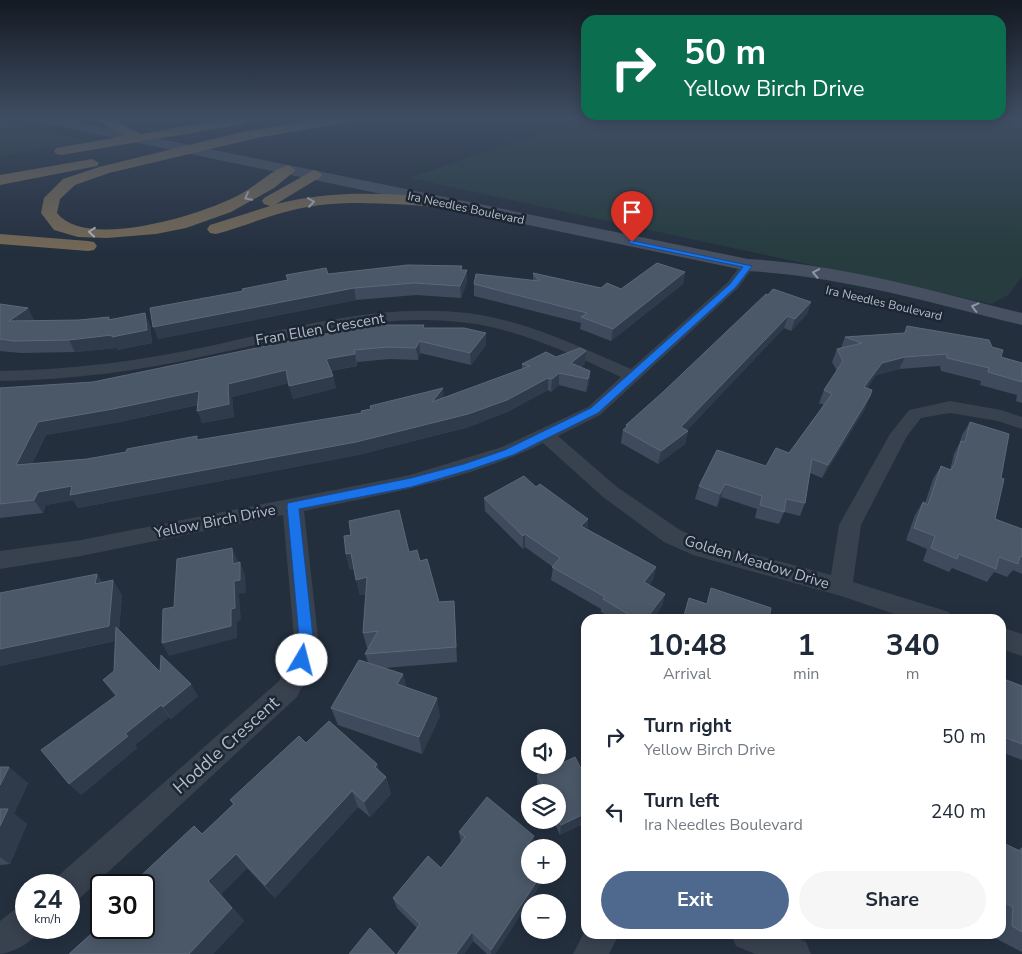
<!DOCTYPE html>
<meta charset="utf-8">
<style>
:root{--surface:#fff;--page:#f6f6f7;--text:#1f2937;--muted:#747a83;--accent:#4f688e}
body{margin:0;font-family:"Nunito Sans",sans-serif;background:var(--page);color:var(--text);height:100vh;display:flex;flex-direction:column;font-size:19px;white-space:nowrap}
*{box-sizing:border-box;margin:0}
p{font-size:16px;color:var(--muted)}
.icon{flex:none;width:28px;height:28px;fill:none;stroke:currentColor;stroke-width:2;stroke-linecap:round;stroke-linejoin:round}
.map{position:relative;flex:1;overflow:hidden}
.side{position:absolute;left:581px;top:614px;width:425px;height:325px;display:flex;flex-direction:column;background:var(--surface);border-radius:15px;box-shadow:0 2px 12px #0003}
.side>*{flex:none}
.hud{position:absolute;left:581px;top:15px;width:425px;height:105px;border-radius:15px;box-shadow:0 2px 12px #0003;background:#0b6e4f;color:#fff;overflow:hidden}
.tools{position:absolute;left:521px;top:729px;display:grid;gap:10px}
.tools a{display:grid;place-items:center;width:45px;height:45px;border-radius:50%;background:var(--surface);box-shadow:0 2px 12px #0003;font-size:25px}
.speed{position:absolute;left:15px;top:874px;display:flex;gap:10px;font-size:25px;font-weight:700;text-align:center}
.speed>*{display:grid;place-content:center;width:65px;height:65px;border-radius:50%;background:var(--surface);box-shadow:0 2px 12px #0003;line-height:1}
.speed small{font-size:12px;font-weight:400}
.speed .limit{border:2px solid #111;border-radius:8px;background:#fff;color:#111}
.pin{position:absolute;display:grid;place-items:center;width:42px;height:42px;color:#fff;margin:-51px -21px;border-radius:50% 50% 50% 0;rotate:-45deg;box-shadow:0 0 5px #0007}
.pin .icon{rotate:45deg}
.me{position:absolute;width:55px;margin:-28px;rotate:8deg;stroke-linejoin:round;filter:drop-shadow(0 0 4px #0008)}
.turn{display:flex;align-items:center;gap:18px;height:105px;padding:0 20px;font-size:22px}
.turn .icon{width:65px;height:65px;stroke-width:2.5}
.turn b{display:block;font-size:35px;line-height:42px}
.eta{display:flex;justify-content:space-evenly;align-items:center;height:85px;text-align:center}
.eta b{font-size:30px;font-weight:700;line-height:35px}
.button{display:flex;gap:10px;margin-top:auto;padding:10px 20px}
.button a{flex:1;height:58px;border-radius:30px;background:var(--accent);color:#fff;font-size:20px;font-weight:700;line-height:58px;text-align:center}
.button a+a{background:var(--page);color:var(--text)}
ul{padding:0;list-style:none}
li{display:flex;align-items:center;gap:15px;height:75px;padding:0 20px}
li div{flex:1}
li b{display:block;font-size:19px}
li em{font-style:normal}
.map>svg:first-child{display:block}
.green{fill:#263c3f}
.lines{fill:none;stroke-linecap:round;stroke-linejoin:round}
.street{fill:#38414e;fill-rule:evenodd}
.secondary{fill:#465061;fill-rule:evenodd}
.highway{fill:#746855;fill-rule:evenodd}
.wall{fill:#3f4b5c}
.shaded-wall{fill:#2f3b4b}
.building{fill:#4b5868;stroke:#5c6777}
.oneway{stroke:#aeb4bd}
.oneway2{stroke:#8e96a5}
.route{fill:#1a73e8;stroke:#114b97}
.labels{text-anchor:middle;stroke-width:5;stroke-linejoin:round;paint-order:stroke}
.far-street-label{font-size:12px;fill:#b4bcc9;stroke:#1d2633}
.street-label{font-size:15px;fill:#b4bcc9;stroke:#1d2633}
.near-street-label{font-size:18px;fill:#b4bcc9;stroke:#1d2633}
</style>
<div class="map">
<svg width="1022" height="954" viewBox="0 0 1022 954">
<rect width="100%" height="100%" fill="#242f3e"/>
<path class="green" d="M 594,118 L 923,118 L 1022,123 L 1022,277 L 1008,295 L 992,304 L 410,178 L 511,143 Z
M 0,121 L 87,141 L 0,156 Z"/>
<g class="lines">
<path class="street" d="M 748,261 L 755,265 L 738,288 L 600,415 L 558,436 L 617,487 L 680,530 L 706,542 L 831,575 L 839,525 L 890,434 L 909,410 L 950,401 L 1001,410 L 1022,417 L 1022,429 L 998,421 L 950,413 L 921,418 L 907,436 L 861,525 L 853,582 L 949,612 L 952,619 L 909,619 L 841,596 L 693,555 L 664,542 L 603,497 L 543,443 C 469,480 385,494 304,511 L 318,637 L 315,660 L 297,697 L 80,898 L 69,903 L 69,885 L 54,885 L 58,876 L 279,681 L 289,659 L 294,637 L 283,515 L 81,556 L 0,569 L 0,551 L 81,540 L 410,475 L 502,447 L 588,407 L 621,377 C 572,355 522,330 468,323 C 380,311 295,337 210,355 C 140,371 71,380 0,381 L 0,371 C 71,370 140,361 210,346 C 295,327 379,303 467,313 C 525,320 577,346 631,369 L 728,282 L 743,262 Z
M 1001,627 L 1022,634 L 1022,656 L 1001,649 Z
M 26,905 L 26,928 L 40,928 C 34,942 15,952 0,954 L 0,921 L 14,910 Z
M 586,929 L 586,934 L 619,934 L 609,954 L 573,954 Z
M 731,934 L 787,934 L 806,942 L 811,954 L 755,954 L 736,946 Z"/>
<path class="secondary" d="M 32,118 L 58,118 L 748,259 C 840,264 933,291 1022,313 L 1022,325 C 932,303 840,276 748,271 L 38,122 Z"/>
<path class="highway" d="M 92,118 L 109,118 L 141,134 L 233,118 L 245,118 L 247,121 L 240,125 L 61,155 L 56,154 L 54,151 L 56,148 L 125,136 Z
M 324,118 L 355,118 L 349,122 L 257,138 L 109,173 L 75,185 L 60,199 L 57,213 C 87,251 203,214 239,195 C 255,187 271,170 288,165 L 296,170 L 274,188 L 231,212 L 186,228 L 156,234 L 107,238 L 78,237 L 54,230 L 41,213 L 44,198 L 63,179 L 99,167 L 238,133 Z
M 92,159 L 99,163 L 97,166 L 0,185 L 0,175 Z
M 314,170 L 319,172 L 322,175 L 319,178 L 276,204 C 330,190 383,193 438,197 L 446,202 L 438,207 C 391,204 343,199 297,209 C 269,215 243,227 216,234 L 210,233 L 207,229 L 210,225 L 270,206 L 264,204 L 262,201 L 264,198 Z
M 0,234 L 88,241 L 94,242 L 97,246 L 94,250 L 88,251 L 0,244 Z"/>
</g>
<path class="wall" d="M 462,266 L 462,270 L 467,282 L 461,298 L 416,295 L 356,300 L 158,339 L 243,291 L 288,281 L 286,275 L 328,274 Z
M 685,272 L 683,284 L 611,341 L 580,329 L 581,323 L 474,296 L 474,284 L 533,280 L 533,273 L 601,288 L 621,289 Z
M 811,302 L 807,314 L 791,331 L 784,328 L 687,430 L 688,431 L 685,444 L 658,464 L 621,443 L 623,430 L 625,429 L 626,425 L 663,392 Z
M 0,304 L 34,320 L 33,321 L 79,320 L 109,317 L 110,319 L 150,325 L 152,343 L 117,350 L 117,348 L 75,352 L 21,353 L 0,351 Z
M 907,326 L 992,347 L 1001,357 L 1022,363 L 1022,403 L 1016,401 L 1017,395 L 980,385 L 981,381 L 941,371 L 940,366 L 899,369 L 876,375 L 867,388 L 865,409 L 822,478 L 810,473 L 805,503 L 800,516 L 784,512 L 779,524 L 755,518 L 757,509 L 721,497 L 717,507 L 695,499 L 699,486 L 766,466 L 789,453 L 824,405 L 819,403 L 824,390 L 837,371 L 832,362 L 837,349 L 841,348 L 845,337 L 904,333 Z
M 424,328 L 486,345 L 471,365 L 420,353 L 418,360 L 390,359 L 357,362 L 357,366 L 331,371 L 336,388 L 293,399 L 289,383 L 232,397 L 234,417 L 202,423 L 197,405 L 120,422 L 46,435 L 32,464 L 87,459 L 198,440 L 362,413 L 371,409 L 443,388 L 443,398 L 522,369 L 522,364 L 556,357 L 585,363 L 581,367 L 590,371 L 589,384 L 586,392 L 559,385 L 551,392 L 548,390 L 507,412 L 469,427 L 358,455 L 78,508 L 73,500 L 46,505 L 43,513 L 0,518 L 0,388 L 93,382 Z
M 970,422 L 1001,478 L 995,519 L 1022,529 L 1022,574 L 1013,570 L 1007,577 L 994,572 L 987,582 L 952,568 L 949,572 L 923,561 L 927,549 L 906,540 L 915,515 L 923,502 L 925,503 L 933,479 L 941,466 L 950,470 L 954,454 L 960,442 L 962,435 Z
M 536,487 L 588,519 L 587,529 L 656,567 L 653,580 L 649,585 L 665,594 L 662,606 L 653,619 L 613,619 L 601,612 L 601,609 L 551,580 L 553,567 L 525,547 L 523,549 L 485,511 L 484,498 Z
M 409,552 L 420,561 L 439,602 L 454,601 L 455,617 L 457,662 L 384,668 L 403,674 L 406,687 L 440,716 L 422,754 L 338,725 L 331,708 L 368,662 L 365,654 L 369,648 L 367,648 L 363,633 L 366,594 L 360,595 L 354,569 L 350,570 L 346,554 Z
M 97,574 L 102,582 L 122,595 L 119,630 L 160,672 L 198,696 L 171,719 L 169,717 L 135,745 L 137,748 L 81,795 L 115,696 L 103,680 L 114,671 L 115,641 L 0,666 Z
M 1001,678 L 1022,686 L 1022,760 L 1001,752 Z
M 306,743 L 377,764 L 379,771 L 386,777 L 391,794 L 370,817 L 358,807 L 275,898 L 247,868 L 221,894 L 244,921 L 213,954 L 69,954 L 202,834 L 233,804 L 230,800 Z
M 0,767 L 28,783 L 14,814 L 27,824 L 10,864 L 0,865 Z
M 537,775 L 586,778 L 586,838 L 580,825 L 560,835 L 553,820 L 558,820 L 558,792 L 540,792 L 537,786 Z
M 459,832 L 534,847 L 530,848 L 528,855 L 530,875 L 544,875 L 544,879 L 495,954 L 487,954 L 473,941 L 464,954 L 397,954 L 417,928 L 397,908 L 393,898 L 441,868 L 461,843 Z
M 1001,842 L 1018,850 L 1022,847 L 1022,952 L 993,937 L 993,934 L 1001,934 Z"/>
<path class="shaded-wall" d="M 467,270 L 467,282 L 461,298 L 460,286 Z
M 685,272 L 683,284 L 611,341 L 613,329 Z
M 354,288 L 356,300 L 158,339 L 153,327 Z
M 811,302 L 807,314 L 791,331 L 795,319 Z
M 28,308 L 34,320 L 16,333 L 9,321 Z
M 145,313 L 150,325 L 152,343 L 117,350 L 117,348 L 75,352 L 69,340 Z
M 788,316 L 784,328 L 684,434 L 688,431 L 685,444 L 658,464 L 661,451 L 681,427 Z
M 486,333 L 486,345 L 471,365 L 470,353 Z
M 419,341 L 420,353 L 418,360 L 416,348 Z
M 586,351 L 585,363 L 571,375 L 571,363 Z
M 355,354 L 357,366 L 329,371 L 326,359 Z
M 905,357 L 899,369 L 876,375 L 858,400 L 864,387 L 882,363 Z
M 286,370 L 290,383 L 232,397 L 234,417 L 202,423 L 197,411 L 228,384 Z
M 590,371 L 589,384 L 586,392 L 588,379 Z
M 559,373 L 559,385 L 551,392 L 552,379 Z
M 333,376 L 336,388 L 293,399 L 289,386 Z
M 548,378 L 548,390 L 507,412 L 469,427 L 358,455 L 78,508 L 73,500 L 46,505 L 43,513 L 34,500 L 38,492 Z
M 443,388 L 444,401 L 432,402 Z
M 199,391 L 204,403 L 120,422 L 46,435 L 25,478 L 16,465 L 38,422 Z
M 870,396 L 865,409 L 822,478 L 828,465 Z
M 725,484 L 721,497 L 717,507 L 720,494 Z
M 588,519 L 587,532 L 581,526 Z
M 525,534 L 525,547 L 523,549 L 523,536 Z
M 232,548 L 238,561 L 238,576 L 233,564 Z
M 351,553 L 355,569 L 350,570 L 346,554 Z
M 240,562 L 245,575 L 246,593 L 239,594 L 241,620 L 237,622 L 237,638 L 169,656 L 162,643 L 231,609 L 234,581 Z
M 656,567 L 653,580 L 641,595 L 644,582 Z
M 97,574 L 106,588 L 95,584 Z
M 367,577 L 371,593 L 360,595 L 356,580 Z
M 113,580 L 122,595 L 118,640 L 0,666 L 0,649 Z
M 665,594 L 662,606 L 653,619 L 646,619 Z
M 403,674 L 407,692 L 397,684 Z
M 191,684 L 198,696 L 171,719 L 163,707 Z
M 437,698 L 440,716 L 422,754 L 419,737 Z
M 161,705 L 169,717 L 135,745 L 137,748 L 81,795 L 69,784 L 125,734 Z
M 377,764 L 382,781 L 375,767 Z
M 9,767 L 28,783 L 14,814 L 27,824 L 10,864 L 0,857 L 0,785 Z
M 386,777 L 391,794 L 370,817 L 364,802 Z
M 352,791 L 358,807 L 275,898 L 265,885 Z
M 582,815 L 580,825 L 560,835 L 561,825 Z
M 534,836 L 534,847 L 530,848 L 530,852 L 523,862 L 523,851 Z
M 236,854 L 247,868 L 221,894 L 244,921 L 213,954 L 189,954 L 208,881 Z
M 541,875 L 544,875 L 544,879 L 495,954 L 491,954 L 491,950 Z
M 472,932 L 473,941 L 464,954 L 456,954 Z"/>
<path class="building" d="M 657,263 L 685,272 L 613,329 L 581,317 L 587,313 L 474,284 L 476,274 L 539,281 L 533,273 L 601,288 L 607,283 L 621,289 Z
M 408,265 L 462,266 L 460,270 L 467,270 L 460,286 L 414,283 L 354,288 L 153,327 L 150,308 L 243,291 L 242,289 L 288,280 L 286,275 L 326,268 L 328,274 Z
M 773,289 L 811,302 L 795,319 L 788,316 L 681,427 L 688,431 L 661,451 L 623,430 L 628,426 L 626,425 L 663,392 L 766,294 L 768,295 Z
M 0,304 L 28,308 L 9,321 L 79,320 L 109,317 L 108,320 L 145,313 L 147,330 L 112,337 L 112,335 L 69,340 L 14,341 L 0,339 Z
M 380,325 L 424,325 L 423,328 L 464,328 L 486,333 L 470,353 L 419,341 L 416,348 L 388,347 L 354,350 L 355,354 L 326,359 L 333,376 L 289,386 L 286,370 L 228,384 L 229,404 L 197,411 L 199,391 L 113,409 L 38,422 L 16,465 L 87,459 L 126,452 L 127,449 L 197,436 L 197,440 L 362,413 L 361,411 L 371,409 L 370,406 L 443,388 L 432,402 L 530,366 L 522,364 L 546,352 L 556,357 L 580,348 L 586,351 L 571,363 L 590,371 L 588,379 L 559,373 L 552,379 L 548,378 L 507,400 L 468,414 L 356,442 L 70,495 L 72,486 L 38,492 L 34,500 L 0,504 L 0,388 L 93,382 L 314,336 Z
M 907,326 L 989,340 L 992,347 L 1003,350 L 1001,357 L 1022,363 L 1022,382 L 988,372 L 989,368 L 947,358 L 947,354 L 905,357 L 882,363 L 864,387 L 872,390 L 870,396 L 828,465 L 812,459 L 805,503 L 786,499 L 784,512 L 760,505 L 762,496 L 725,484 L 720,494 L 699,486 L 717,450 L 766,466 L 776,448 L 789,453 L 832,394 L 824,390 L 843,361 L 837,349 L 862,343 L 845,337 L 905,333 Z
M 970,422 L 1009,434 L 1001,478 L 1004,479 L 995,519 L 1022,529 L 1022,557 L 1020,556 L 1018,564 L 999,557 L 996,569 L 959,554 L 957,559 L 931,548 L 935,536 L 914,528 L 923,502 L 928,505 L 941,466 L 951,470 L 955,463 L 961,441 L 965,442 Z
M 524,476 L 536,487 L 540,484 L 588,519 L 581,526 L 656,567 L 644,582 L 665,594 L 646,619 L 636,619 L 603,599 L 605,597 L 552,567 L 560,558 L 525,534 L 523,536 L 484,498 Z
M 399,510 L 409,552 L 417,550 L 420,561 L 427,559 L 439,602 L 454,601 L 456,647 L 365,654 L 378,631 L 363,633 L 367,577 L 356,580 L 351,553 L 346,554 L 344,536 L 351,535 L 349,521 Z
M 232,548 L 233,564 L 240,562 L 240,580 L 234,581 L 235,608 L 231,609 L 231,626 L 162,643 L 163,609 L 174,607 L 177,559 Z
M 97,574 L 95,584 L 113,580 L 109,626 L 0,649 L 0,593 Z
M 711,588 L 771,608 L 769,619 L 683,619 L 689,598 L 707,604 Z
M 116,627 L 160,672 L 161,655 L 191,684 L 163,707 L 161,705 L 125,734 L 128,736 L 69,784 L 41,750 L 117,695 L 103,680 L 114,671 Z
M 359,660 L 403,674 L 397,684 L 437,698 L 419,737 L 331,708 Z
M 1001,678 L 1022,686 L 1022,744 L 1001,736 Z
M 329,721 L 377,764 L 375,767 L 386,777 L 364,802 L 352,791 L 265,885 L 236,854 L 208,881 L 232,908 L 189,954 L 69,954 L 101,925 L 101,928 L 144,928 L 144,885 L 132,884 L 194,826 L 202,834 L 234,804 L 230,800 L 299,736 L 306,743 Z
M 575,757 L 586,778 L 586,824 L 582,815 L 561,825 L 558,817 L 558,792 L 546,792 L 537,775 Z
M 0,767 L 9,767 L 0,785 Z
M 487,797 L 534,836 L 523,851 L 530,857 L 530,875 L 541,875 L 491,950 L 472,932 L 456,954 L 397,954 L 420,924 L 393,898 L 428,856 L 441,868 L 465,837 L 459,832 Z
M 0,809 L 8,809 L 0,826 Z
M 1001,842 L 1022,852 L 1022,848 L 1022,932 L 1012,926 L 1013,907 L 1001,901 Z
M 370,928 L 395,954 L 349,954 Z"/>
<defs><path id="oneway-chevron" d="M-2-3.5L2.5 0L-2 3.5" fill="none" stroke-width="1.6" stroke-linecap="round" stroke-linejoin="round" transform="scale(1.25)"/></defs>
<g class="oneway">
<use href="#oneway-chevron" transform="translate(248 197) rotate(152)"/>
<use href="#oneway-chevron" transform="translate(311 202) rotate(-8)"/>
<use href="#oneway-chevron" transform="translate(92 232) rotate(-175)"/>
</g>
<g class="oneway2">
<use href="#oneway-chevron" transform="translate(816 273) rotate(-169)"/>
<use href="#oneway-chevron" transform="translate(975 307) rotate(-166)"/>
</g>
<linearGradient id="sky" x2="0" y2="1"><stop stop-color="#141a22"/><stop offset="0.47" stop-color="#3f4d63"/><stop offset="1" stop-color="#3f4d63" stop-opacity="0"/></linearGradient>
<rect width="1022" height="252" fill="url(#sky)"/>
<path class="route" d="M 629,240 L 752,266 L 736,287 L 598,413 L 513,455 L 472,469 L 411,487 L 299,509 L 313,637 L 307,664 L 302,666 L 297,664 L 295,660 L 299,637 L 287,506 L 288,503 L 411,478 L 464,464 L 505,450 L 591,408 L 730,284 L 743,267 L 632,244 L 629,243 Z"/>
<g class="labels">
<g class="far-street-label">
<text transform="translate(466 208) rotate(12)" y="4">Ira Needles Boulevard</text>
<text transform="translate(884 303) rotate(13)" y="4">Ira Needles Boulevard</text>
</g>
<g class="street-label">
<text transform="translate(320 329) rotate(-10)" y="5">Fran Ellen Crescent</text>
<text transform="translate(215 521) rotate(-11)" y="5">Yellow Birch Drive</text>
<text transform="translate(757 562) rotate(17)" y="5">Golden Meadow Drive</text>
</g>
<g class="near-street-label">
<text transform="translate(226 745) rotate(-42)" y="6">Hoddle Crescent</text>
</g>
</g>
</svg>
<div class="tools">
<a><svg class="icon" aria-label="sound" viewBox="0 0 24 24"><path d="M4 9h4l5-4v14l-5-4H4zM17 9q2 3 0 6"/></svg></a>
<a><svg class="icon" aria-label="layers" viewBox="0 0 24 24"><path d="M12 4l9 5-9 5-9-5zM3 14l9 5 9-5"/></svg></a>
<a>+</a>
<a>−</a>
</div>
<div class="speed"><div>24<small>km/h</small></div><div class="limit">30</div></div>
<div class="pin" style="left:632px;top:242px;background:#d93025"><svg class="icon" aria-label="arrive" viewBox="0 0 24 24"><path d="M6 21V4h12l-3 4 3 4H6"/></svg></div>
<svg class="me" style="left:302px;top:660px" viewBox="-20 -20 40 40"><circle r="19" fill="#fff"/><path d="M0-13L10 11 0 6-10 11z" fill="#1a73e8"/></svg>
<div class="hud">
<div class="turn"><svg class="icon" aria-label="right" viewBox="0 0 24 24"><path d="M7 20v-9h11M14 6l5 5-5 5"/></svg><div><b>50 m</b>Yellow Birch Drive</div></div>
</div>
<section class="side">
<div class="eta">
<div><b>10:48</b><p>Arrival</p></div>
<div><b>1</b><p>min</p></div>
<div><b>340</b><p>m</p></div>
</div>
<ul>
<li><svg class="icon" aria-label="right" viewBox="0 0 24 24"><path d="M7 20v-9h11M14 6l5 5-5 5"/></svg><div><b>Turn right</b><p>Yellow Birch Drive</p></div><em>50 m</em></li>
<li><svg class="icon" aria-label="left" viewBox="0 0 24 24"><path d="M17 20v-9H6M10 6l-5 5 5 5"/></svg><div><b>Turn left</b><p>Ira Needles Boulevard</p></div><em>240 m</em></li>
</ul>
<div class="button"><a>Exit</a><a>Share</a></div>
</section>
</div>
